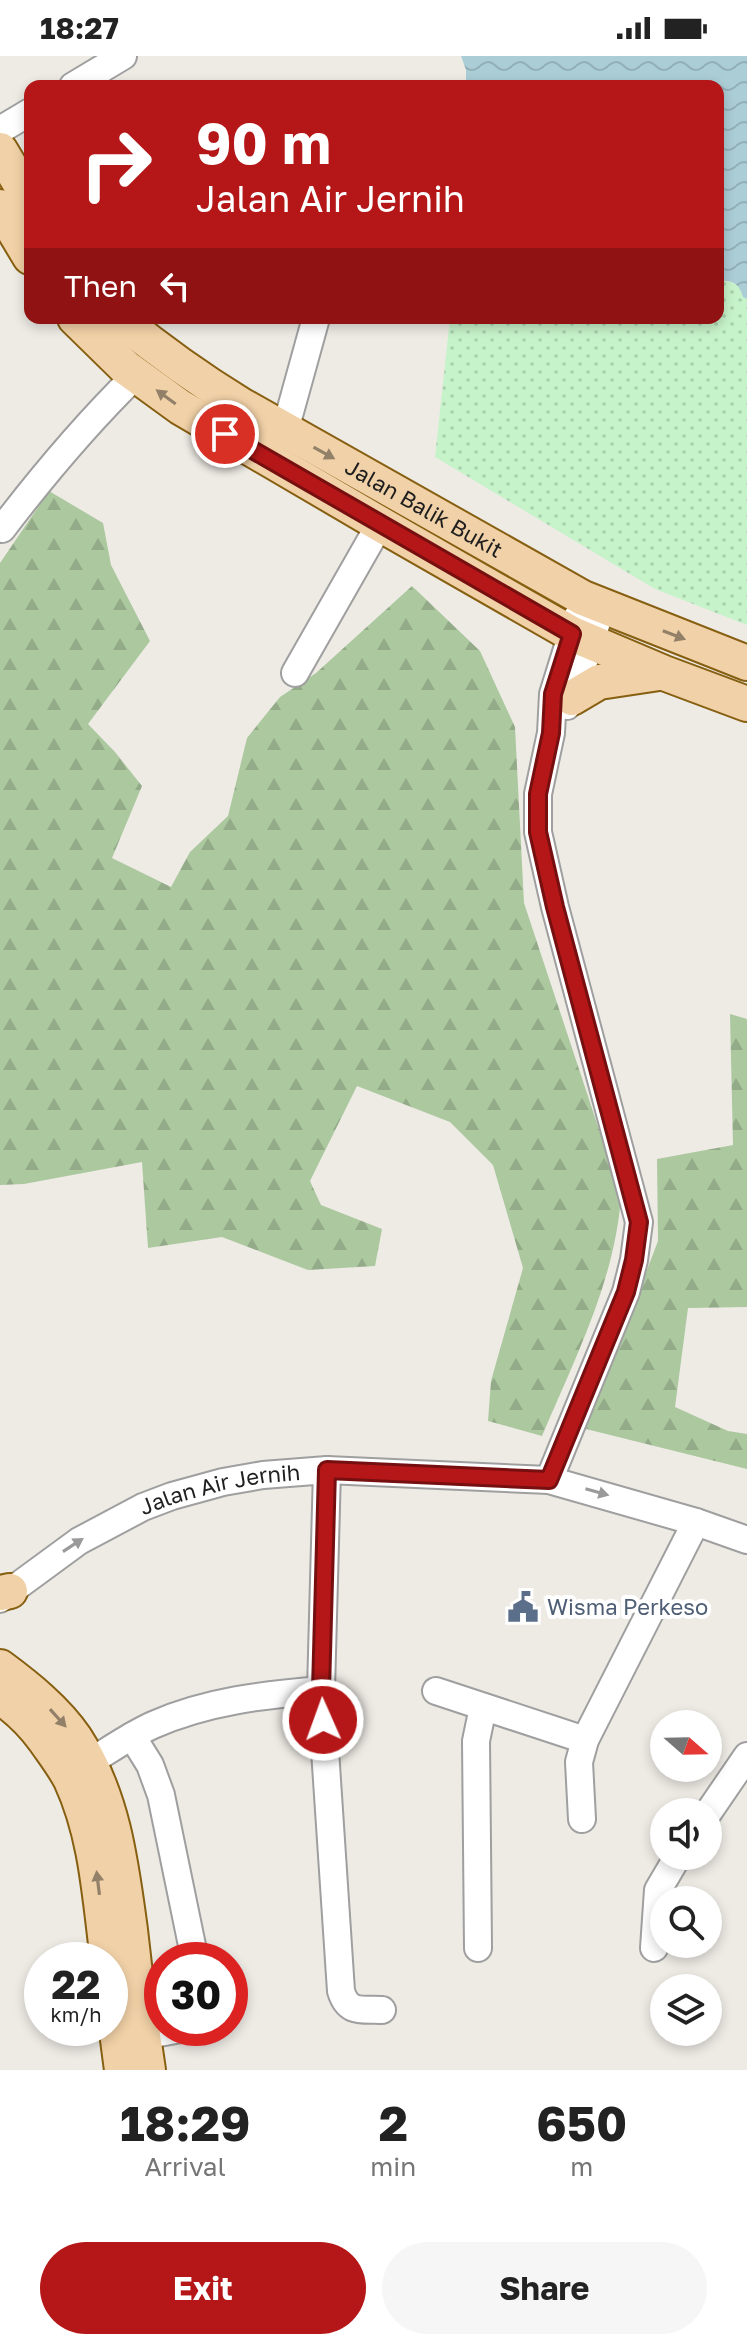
<!DOCTYPE html>
<style>
:root{--surface:#fff;--page:#f6f6f6;--text:#222;--muted:#767676;--accent:#b51718}
body{margin:0;font-family:"Golos Text",sans-serif;background:var(--page);color:var(--text);height:100vh;display:flex;flex-direction:column;font-size:30px;white-space:nowrap}
*{box-sizing:border-box;margin:0}
p{font-size:26px;color:var(--muted)}
.icon{flex:none;width:44px;height:44px;fill:none;stroke:currentColor;stroke-width:2;stroke-linecap:round;stroke-linejoin:round}
.map{position:relative;height:2014px;overflow:hidden}
.details{display:flex;flex-direction:column;background:var(--surface);flex:1}
.details>*{flex:none}
.hud{position:absolute;left:24px;top:24px;width:700px;height:244px;border-radius:16px;box-shadow:0 4px 12px #0003;background:#b51718;color:#fff;overflow:hidden}
.needle{width:52px;rotate:110deg}
.fabs{position:absolute;left:650px;top:1654px;display:grid;gap:16px}
.fabs a{display:grid;place-items:center;width:72px;height:72px;border-radius:50%;background:var(--surface);box-shadow:0 4px 12px #0003;font-size:40px}
.speed{position:absolute;left:24px;top:1886px;display:flex;gap:16px;font-size:40px;font-weight:700;text-align:center}
.speed>*{display:grid;place-content:center;width:104px;height:104px;border-radius:50%;background:var(--surface);box-shadow:0 4px 12px #0003;line-height:1}
.speed small{font-size:20px;font-weight:400}
.speed .limit{border:12px solid #d22;background:#fff;color:#111}
.pin{position:absolute;display:grid;place-items:center;width:68px;height:68px;color:#fff;margin:-34px;border:4px solid #fff;border-radius:50%;box-shadow:0 2px 8px #0007}
.me{position:absolute;width:88px;margin:-44px;rotate:358deg;stroke-linejoin:round;filter:drop-shadow(0 0 6px #0008)}
.turn{display:flex;align-items:center;gap:28px;height:168px;padding:0 40px;font-size:36px}
.turn .icon{width:104px;height:104px;stroke-width:2.5}
.turn b{display:block;font-size:56px;line-height:68px}
.then{display:flex;align-items:center;height:76px;padding:0 40px;background:#0003;gap:16px;font-size:30px}
.eta{display:flex;justify-content:space-evenly;align-items:center;height:136px;text-align:center}
.eta b{font-size:48px;font-weight:700;line-height:56px}
.primary-button{display:flex;gap:16px;margin-top:auto;padding:16px 40px}
.primary-button a{flex:1;height:92px;border-radius:48px;background:var(--accent);color:#fff;font-size:32px;font-weight:700;line-height:92px;text-align:center}
.primary-button a+a{background:var(--page);color:var(--text)}
.status{display:flex;justify-content:space-between;align-items:center;height:56px;padding:0 40px;background:var(--surface);direction:ltr}
.status svg{height:22px;fill:currentColor}
.map>svg:first-child{display:block}
.forest{fill:url(#forest-firs)}
.park{fill:url(#park-dots)}
.water{fill:url(#water-waves)}
.lines{fill:none;stroke-linecap:round;stroke-linejoin:round}
.minor-casing{stroke:#9f9f9f;stroke-width:30}
.major-casing{stroke:#865f11;stroke-width:38}
.minor{stroke:#fff;stroke-width:26}
.major{stroke:#f1d1a7;stroke-width:34}
.oneway{fill:#928069}
.oneway2{fill:#9a9a9a}
.route-casing{stroke:#760f10;stroke-width:20}
.route{stroke:#b51718;stroke-width:14}
.labels{text-anchor:middle;stroke-width:8;stroke-linejoin:round;paint-order:stroke}
.street-label{font-size:22px;fill:#1e1e1e;stroke:#fff}
.service-label{font-size:22px;fill:#4e5e75;stroke:#fff;text-anchor:start}
</style>
<div class="status"><b>18:27</b><svg viewBox="0 0 49 12"><path d="M0 12V9h3v3zM5 12V6h3v6zM10 12V3h3v9zM15 12V0h3v12zM26 1h20v11H26zM47 4h2v5h-2z"/></svg></div>
<div class="map">
<svg width="747" height="2014" viewBox="0 0 747 2014">
<defs>
<pattern id="forest-firs" width="22" height="20" patternUnits="userSpaceOnUse" patternTransform="scale(2)"><rect width="22" height="20" fill="#abc89f"/><path d="M5 1l3.5 6h-7zM16 11l3.5 6h-7z" fill="#93ab88"/></pattern>
<pattern id="park-dots" width="8" height="8" patternUnits="userSpaceOnUse" patternTransform="scale(2)"><rect width="8" height="8" fill="#c7f3ca"/><path d="M2 2h.1M6 6h.1" fill="none" stroke="#aad0ad" stroke-width="1.8" stroke-linecap="round"/></pattern>
<pattern id="water-waves" width="16" height="10" patternUnits="userSpaceOnUse" patternTransform="scale(2)"><rect width="16" height="10" fill="#abcdd6"/><path d="M0 5q4-4 8 0t8 0" fill="none" stroke="#93b0b7"/></pattern>
</defs>
<rect width="100%" height="100%" fill="#eeebe5"/>
<path class="forest" d="M 49,435 L 103,467 L 111,509 L 150,585 L 88,668 L 115,696 L 142,730 L 112,802 L 171,831 L 190,796 L 228,760 L 247,682 L 280,641 L 316,617 L 412,530 L 480,595 L 515,671 L 524,847 L 621,1140 C 615,1225 575,1302 542,1380 L 488,1365 L 491,1325 L 523,1212 L 493,1109 L 450,1066 L 357,1030 L 310,1125 L 321,1149 L 382,1173 L 375,1210 L 308,1214 L 222,1181 L 148,1192 L 142,1106 L 24,1128 L 0,1129 L 0,507 Z
M 730,958 L 747,963 L 747,1251 L 688,1252 L 675,1351 L 728,1375 L 747,1378 L 747,1413 L 586,1373 L 658,1185 L 657,1103 L 733,1089 Z"/>
<path class="park" d="M 718,225 C 732,225 739,226 743,241 L 747,243 L 747,569 L 655,533 L 435,401 L 450,262 L 718,262 Z"/>
<path class="water" d="M 461,0 L 747,0 L 747,243 L 743,241 C 739,227 732,224 718,225 L 718,30 L 466,30 L 466,14 Z"/>
<g class="lines">
<defs>
<g id="minor">
<path d="M 73,30 L 123,0"/>
<path d="M 0,74 L 30,56"/>
<path d="M 285,374 L 316,262"/>
<path d="M 0,472 L 2,473 C 44,418 87,367 136,319"/>
<path d="M 295,617 L 380,468"/>
<path d="M 567,650 L 572,642 L 602,551"/>
<path d="M 327,1414 L 321,1634 L 341,1935 C 348,1958 361,1953 382,1954"/>
<path d="M 549,1424 L 626,1236 L 634,1204 L 639,1166 L 555,851 L 538,776 L 538,738 L 551,677 L 553,638 L 577,561"/>
<path id="s1" d="M 0,1543 L 79,1485 L 143,1451 L 172,1440 L 223,1426 L 263,1419 L 327,1414 L 549,1424 L 696,1466 L 747,1484"/>
<path d="M 436,1635 L 585,1684"/>
<path d="M 132,1680 L 150,1709 L 161,1739 L 195,1904"/>
<path d="M 90,1706 C 111,1693 131,1679 153,1669 C 207,1645 264,1639 321,1634"/>
<path d="M 708,1757 L 747,1700"/>
<path d="M 582,1763 L 579,1706 L 585,1684 L 696,1466"/>
<path d="M 478,1892 L 476,1685 L 483,1651"/>
<path d="M 654,1892 L 658,1834 L 678,1800"/>
<path d="M 143,1980 L 186,1972"/>
</g>
<g id="major">
<path d="M 0,94 L 30,144"/>
<path d="M 0,151 L 30,201"/>
<path d="M 75,262 L 125,311 L 180,351 L 380,468 L 572,578 L 664,617 L 747,648"/>
<path id="s2" d="M 119,262 C 158,294 198,323 241,349 L 583,542 L 747,607"/>
<path d="M 572,642 L 599,626 L 659,617"/>
<path d="M 0,1537 L 10,1535"/>
<path d="M 0,1611 C 27,1631 56,1654 75,1682 C 113,1740 121,1807 130,1874 C 135,1921 141,1968 148,2014"/>
<path d="M 0,1641 C 17,1652 32,1667 44,1683 C 53,1696 64,1710 71,1724 C 97,1780 100,1843 108,1904"/>
<path d="M 110,1923 L 122,2014"/>
</g>
</defs>
<use href="#minor" class="minor-casing"/>
<use href="#major" class="major-casing"/>
<use href="#minor" class="minor"/>
<use href="#major" class="major"/>
</g>
<defs><path id="oneway-solid" d="M-6-.8H1V-3.2L6.5 0L1 3.2V.8H-6Z" transform="scale(2)"/></defs>
<g class="oneway">
<use href="#oneway-solid" transform="translate(166 341) rotate(-144)"/>
<use href="#oneway-solid" transform="translate(324 397) rotate(29)"/>
<use href="#oneway-solid" transform="translate(674 579) rotate(21)"/>
<use href="#oneway-solid" transform="translate(58 1662) rotate(48)"/>
<use href="#oneway-solid" transform="translate(98 1827) rotate(-97)"/>
</g>
<g class="oneway2">
<use href="#oneway-solid" transform="translate(597 1436) rotate(16)"/>
<use href="#oneway-solid" transform="translate(73 1489) rotate(-33)"/>
</g>
<g class="lines">
<defs>
<path id="route" d="M 225,378 L 572,578 L 553,638 L 551,677 L 538,738 L 538,776 L 555,851 L 639,1166 L 634,1204 L 626,1236 L 549,1424 L 327,1414 L 321,1634 L 323,1664"/>
</defs>
<use href="#route" class="route-casing"/>
<use href="#route" class="route"/>
</g>
<defs>
<symbol id="civic-bare" viewBox="-9 -9 18 18"><path d="M-.6-6.5H3V-4.5H.6V-3L4-1V1h2V6H-6V1h2V-1L-.6-3ZM-1.2 2.5V6h2.4V2.5Z" fill="#5c6f8a" stroke="#fff" stroke-width="2.5" paint-order="stroke"/></symbol>
</defs>
<g fill-rule="evenodd">
<use href="#civic-bare" x="501" y="1529" width="44" height="44"/>
</g>
<g class="labels">
<g class="street-label">
<text dy="8" stroke="none"><textPath href="#s2" startOffset="360">Jalan Balik Bukit</textPath></text>
<text dy="8" stroke="none"><textPath href="#s1" startOffset="250">Jalan Air Jernih</textPath></text>
</g>
<g class="service-label">
<text x="547" y="1559">Wisma Perkeso</text>
</g>
</g>
</svg>
<div class="fabs">
<a><svg class="needle" viewBox="-14 -14 28 28"><path d="M0-13l5 13h-10z" fill="#e53935"/><path d="M0 13l5-13h-10z" fill="#767676"/></svg></a>
<a><svg class="icon" aria-label="sound" viewBox="0 0 24 24"><path d="M4 9h4l5-4v14l-5-4H4zM17 9q2 3 0 6"/></svg></a>
<a><svg class="icon" aria-label="search" viewBox="0 0 24 24"><circle cx="10" cy="10" r="6"/><path d="M15 15l6 6"/></svg></a>
<a><svg class="icon" aria-label="layers" viewBox="0 0 24 24"><path d="M12 4l9 5-9 5-9-5zM3 14l9 5 9-5"/></svg></a>
</div>
<div class="speed"><div>22<small>km/h</small></div><div class="limit">30</div></div>
<div class="pin" style="left:225px;top:378px;background:#d93025"><svg class="icon" aria-label="arrive" viewBox="0 0 24 24"><path d="M6 21V4h12l-3 4 3 4H6"/></svg></div>
<svg class="me" style="left:323px;top:1664px" viewBox="-20 -20 40 40"><circle r="17" fill="#b51718" stroke="#fff" stroke-width="3"/><path d="M0-11L8 9 0 5-8 9z" fill="#fff"/></svg>
<div class="hud">
<div class="turn"><svg class="icon" aria-label="right" viewBox="0 0 24 24"><path d="M7 20v-9h11M14 6l5 5-5 5"/></svg><div><b>90 m</b>Jalan Air Jernih</div></div>
<div class="then">Then<svg class="icon" aria-label="left" viewBox="0 0 24 24"><path d="M17 20v-9H6M10 6l-5 5 5 5"/></svg></div>
</div>
</div>
<section class="details">
<div class="eta">
<div><b>18:29</b><p>Arrival</p></div>
<div><b>2</b><p>min</p></div>
<div><b>650</b><p>m</p></div>
</div>
<div class="primary-button"><a>Exit</a><a>Share</a></div>
</section>
